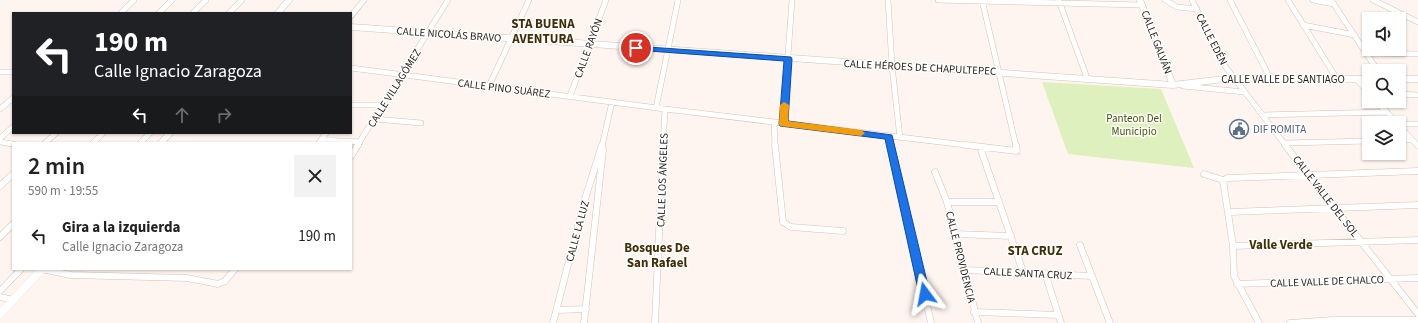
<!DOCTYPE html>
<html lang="es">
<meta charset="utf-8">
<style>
:root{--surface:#fff;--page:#f2f2f2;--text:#222;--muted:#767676}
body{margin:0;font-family:"Source Sans 3",sans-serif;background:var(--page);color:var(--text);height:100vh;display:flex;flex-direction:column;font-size:15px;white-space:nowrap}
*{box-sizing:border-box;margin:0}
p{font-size:13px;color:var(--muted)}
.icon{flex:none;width:22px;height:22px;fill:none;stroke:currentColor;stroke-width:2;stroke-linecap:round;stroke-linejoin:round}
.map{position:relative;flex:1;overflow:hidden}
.sheet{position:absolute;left:12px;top:142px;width:340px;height:128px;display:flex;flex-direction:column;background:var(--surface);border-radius:0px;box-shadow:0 1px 3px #0004}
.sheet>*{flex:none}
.hud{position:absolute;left:12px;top:12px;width:340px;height:122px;border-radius:0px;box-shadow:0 1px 3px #0004;background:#202124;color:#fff;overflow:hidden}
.fabs{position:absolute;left:1362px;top:12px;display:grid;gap:8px}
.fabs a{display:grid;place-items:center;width:44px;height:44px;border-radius:0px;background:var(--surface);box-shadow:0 1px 3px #0004;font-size:20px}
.pin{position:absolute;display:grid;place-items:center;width:34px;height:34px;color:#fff;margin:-17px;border:2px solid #fff;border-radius:50%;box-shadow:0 1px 4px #0007}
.me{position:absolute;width:44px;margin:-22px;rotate:347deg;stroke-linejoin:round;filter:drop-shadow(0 0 3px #0008)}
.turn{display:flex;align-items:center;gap:14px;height:84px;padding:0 16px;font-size:18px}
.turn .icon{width:52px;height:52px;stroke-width:2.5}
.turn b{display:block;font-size:28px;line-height:34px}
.lanes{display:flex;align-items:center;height:38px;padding:0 16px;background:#0003;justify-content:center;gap:20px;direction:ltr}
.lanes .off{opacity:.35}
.round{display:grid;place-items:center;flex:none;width:42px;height:42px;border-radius:0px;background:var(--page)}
.summary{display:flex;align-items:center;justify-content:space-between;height:68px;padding:0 16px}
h1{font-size:24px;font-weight:600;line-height:30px}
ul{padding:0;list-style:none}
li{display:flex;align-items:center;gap:12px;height:52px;padding:0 16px}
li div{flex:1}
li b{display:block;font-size:15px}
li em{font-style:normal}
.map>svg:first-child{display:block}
.green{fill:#def0bd}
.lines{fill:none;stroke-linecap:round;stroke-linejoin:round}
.minor-far1-casing{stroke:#d7c1b4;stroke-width:6}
.minor-casing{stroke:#d7c1b4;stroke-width:7}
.tertiary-far1-casing{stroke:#d7c1b4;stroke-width:7}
.tertiary-casing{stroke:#d7c1b4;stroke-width:8}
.minor-far1{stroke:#fff;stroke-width:5}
.minor{stroke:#fff;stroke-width:6}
.tertiary-far1{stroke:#fff;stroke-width:6}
.tertiary{stroke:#fff;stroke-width:8}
.route{fill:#1a73e8;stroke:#114b97}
.slow{fill:#f59e0b}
.labels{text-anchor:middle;stroke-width:3;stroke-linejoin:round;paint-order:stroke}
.street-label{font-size:11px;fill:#251d18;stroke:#fff}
.park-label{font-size:11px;fill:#415503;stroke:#fff}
.service-label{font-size:11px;fill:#4e5e75;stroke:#fff;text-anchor:start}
.quarter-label{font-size:13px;font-weight:bold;fill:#402e05;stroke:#fff}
</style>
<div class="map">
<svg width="1418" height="323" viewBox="0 0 1418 323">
<rect width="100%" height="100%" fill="#fff5f0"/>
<path class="green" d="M 1042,82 L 1161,89 L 1194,168 L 1068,154 Z"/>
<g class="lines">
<defs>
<path id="minor-far1" d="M 888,0 L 892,66 L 900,138
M 938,0 L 1142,5
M 982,0 L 1016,146
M 1165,0 L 1177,7 L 1197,9
M 1192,0 L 1222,62 L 1286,146
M 1230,0 L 1270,78
M 1288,0 L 1337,79
M 1313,0 L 1334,4
M 1331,0 L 1378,71
M 1373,0 L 1418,22
M 1059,1 L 1087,78
M 121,13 L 134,0
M 159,13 L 172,0
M 193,13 L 206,0
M 229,13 L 242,0
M 351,16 L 364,0
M 1303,25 L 1355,35
M 1367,53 L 1418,54
M 351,68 L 665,109 L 974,146
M 0,72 L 13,72
M 1356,79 L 1369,93
M 489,86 L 529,0
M 1183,86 L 1244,92
M 1399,94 L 1418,95
M 570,96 L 606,0
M 1376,101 L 1397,123
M 351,105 L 384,105
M 656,108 L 678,0
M 0,109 L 13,98
M 1264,115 L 1387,112
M 375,119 L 421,123
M 774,122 L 775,146
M 783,124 L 792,0
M 1399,124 L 1418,124
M 1399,126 L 1418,146
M 889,137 L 891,146
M 0,138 L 13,127
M 321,140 L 360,142
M 1399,140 L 1412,140
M 0,142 L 13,144
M 45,143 L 56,133
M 93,143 L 103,133
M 140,143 L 150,133
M 319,143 L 326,133
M 1285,143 L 1369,141
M 357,146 L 448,0
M 602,146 L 612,102
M 663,146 L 665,109"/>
<path id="minor" d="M 775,145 L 783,222 L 791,227 L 843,231
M 891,145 L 931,323
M 966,145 L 1017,151 L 1016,145
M 1285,145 L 1418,314
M 980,147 L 1023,272
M 351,156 L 358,145
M 935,172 L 947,202 L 978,323
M 1204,174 L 1223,180
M 1223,180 L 1228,178 L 1418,171
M 1223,180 L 1233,246 L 1234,276 L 1259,323
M 0,186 L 13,174
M 947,202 L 999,202
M 1229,212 L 1418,205
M 955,234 L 1011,236
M 0,237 L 13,224
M 1080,245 L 1110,323
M 1233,246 L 1418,240
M 41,269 L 71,275 L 187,278 L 218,284 L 225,281 L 235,269
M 965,270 L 1091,276
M 1045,273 L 1061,323
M 1237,284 L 1418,278
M 0,291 L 21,269
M 0,297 L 13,300
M 557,310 L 586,309
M 974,312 L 1058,315
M 553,323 L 584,202 L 602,145
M 584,323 L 603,150
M 655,323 L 663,145
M 1290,323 L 1333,320 L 1418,320"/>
<path id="tertiary-far1" d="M 1140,0 L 1173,85
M 278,13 L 289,0
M 351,27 L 1173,85 L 1233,78 L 1369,79
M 1399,79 L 1418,79
M 161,143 L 170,133"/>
<path id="tertiary" d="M 0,314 L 42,269"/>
</defs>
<use href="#minor-far1" class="minor-far1-casing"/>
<use href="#minor" class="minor-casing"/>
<use href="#tertiary-far1" class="tertiary-far1-casing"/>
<use href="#tertiary" class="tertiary-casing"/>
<use href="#minor-far1" class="minor-far1"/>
<use href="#minor" class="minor"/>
<use href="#tertiary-far1" class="tertiary-far1"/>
<use href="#tertiary" class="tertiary"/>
</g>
<path class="route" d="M 634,46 L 791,57 L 792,59 L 788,121 L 892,135 L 930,294 L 928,297 L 925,299 L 921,297 L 919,294 L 885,139 L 780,126 L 779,124 L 784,61 L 636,50 L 632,48 Z"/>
<path class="slow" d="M 784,102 L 789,105 L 788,121 L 861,130 L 865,133 L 861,136 L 780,126 L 779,124 L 780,105 Z"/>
<defs>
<symbol id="civic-ring" viewBox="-11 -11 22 22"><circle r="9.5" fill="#fff" stroke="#5c6f8a" stroke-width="1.5"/><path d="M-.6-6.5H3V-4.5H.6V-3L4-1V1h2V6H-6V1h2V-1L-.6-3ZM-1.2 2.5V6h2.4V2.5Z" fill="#5c6f8a"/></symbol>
</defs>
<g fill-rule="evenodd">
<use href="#civic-ring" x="1228" y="118" width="22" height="22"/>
</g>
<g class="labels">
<g class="street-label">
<text transform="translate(449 34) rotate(4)" y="4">CALLE NICOLÁS BRAVO</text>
<text transform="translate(1212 39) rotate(63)" y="4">CALLE EDÉN</text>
<text transform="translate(1157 42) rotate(69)" y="4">CALLE GALVÁN</text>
<text transform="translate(588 48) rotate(-70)" y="4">CALLE RAYÓN</text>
<text transform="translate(920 67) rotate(3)" y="4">CALLE HÉROES DE CHAPULTEPEC</text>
<text x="1283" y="83">CALLE VALLE DE SANTIAGO</text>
<text transform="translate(394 88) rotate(-58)" y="4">CALLE VILLAGÓMEZ</text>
<text transform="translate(504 88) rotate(7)" y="4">CALLE PINO SUÁREZ</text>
<text transform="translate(662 180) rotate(-88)" y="4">CALLE LOS ÁNGELES</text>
<text transform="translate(1326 196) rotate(52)" y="4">CALLE VALLE DEL SOL</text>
<text transform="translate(577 231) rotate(-75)" y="4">CALLE LA LUZ</text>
<text transform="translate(961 257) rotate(76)" y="4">CALLE PROVIDENCIA</text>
<text transform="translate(1028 273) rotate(3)" y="4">CALLE SANTA CRUZ</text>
<text transform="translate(1327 281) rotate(-2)" y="4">CALLE VALLE DE CHALCO</text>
</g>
<g class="park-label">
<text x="1134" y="122">Panteon Del<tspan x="1134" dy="13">Municipio</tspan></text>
</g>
<g class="service-label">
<text x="1253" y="133">DIF ROMITA</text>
</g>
<g class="quarter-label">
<text x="543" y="28">STA BUENA<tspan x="543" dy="15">AVENTURA</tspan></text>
<text x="1281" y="249">Valle Verde</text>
<text x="657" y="252">Bosques De<tspan x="657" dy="15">San Rafael</tspan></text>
<text x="1035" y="255">STA CRUZ</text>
</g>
</g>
</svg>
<div class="fabs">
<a><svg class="icon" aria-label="sound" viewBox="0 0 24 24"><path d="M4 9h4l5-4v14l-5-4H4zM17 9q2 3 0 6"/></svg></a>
<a><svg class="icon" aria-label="search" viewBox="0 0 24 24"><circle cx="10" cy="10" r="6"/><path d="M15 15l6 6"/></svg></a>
<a><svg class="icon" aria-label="layers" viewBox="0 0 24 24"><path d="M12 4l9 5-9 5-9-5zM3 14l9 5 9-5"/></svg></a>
</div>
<div class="pin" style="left:636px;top:48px;background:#d93025"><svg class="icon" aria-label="arrive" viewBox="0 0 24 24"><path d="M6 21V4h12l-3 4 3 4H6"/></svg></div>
<svg class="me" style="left:925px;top:294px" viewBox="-20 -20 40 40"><path d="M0-17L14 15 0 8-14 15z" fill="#1a73e8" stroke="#fff" stroke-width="4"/></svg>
<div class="hud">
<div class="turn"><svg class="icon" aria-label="left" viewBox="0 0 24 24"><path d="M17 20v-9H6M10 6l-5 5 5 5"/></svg><div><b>190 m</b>Calle Ignacio Zaragoza</div></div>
<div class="lanes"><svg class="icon" aria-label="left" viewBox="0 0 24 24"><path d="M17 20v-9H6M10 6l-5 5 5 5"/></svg><svg class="icon off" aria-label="ahead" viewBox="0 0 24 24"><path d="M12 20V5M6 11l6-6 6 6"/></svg><svg class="icon off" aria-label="right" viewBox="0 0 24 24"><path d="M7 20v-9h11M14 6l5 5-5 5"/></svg></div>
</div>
<section class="sheet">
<div class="summary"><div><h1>2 min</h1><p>590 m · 19:55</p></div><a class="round"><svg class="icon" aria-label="close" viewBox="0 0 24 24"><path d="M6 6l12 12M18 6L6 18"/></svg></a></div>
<ul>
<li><svg class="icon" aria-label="left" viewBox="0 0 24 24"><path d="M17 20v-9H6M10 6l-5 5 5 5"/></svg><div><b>Gira a la izquierda</b><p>Calle Ignacio Zaragoza</p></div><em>190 m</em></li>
</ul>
</section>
</div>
